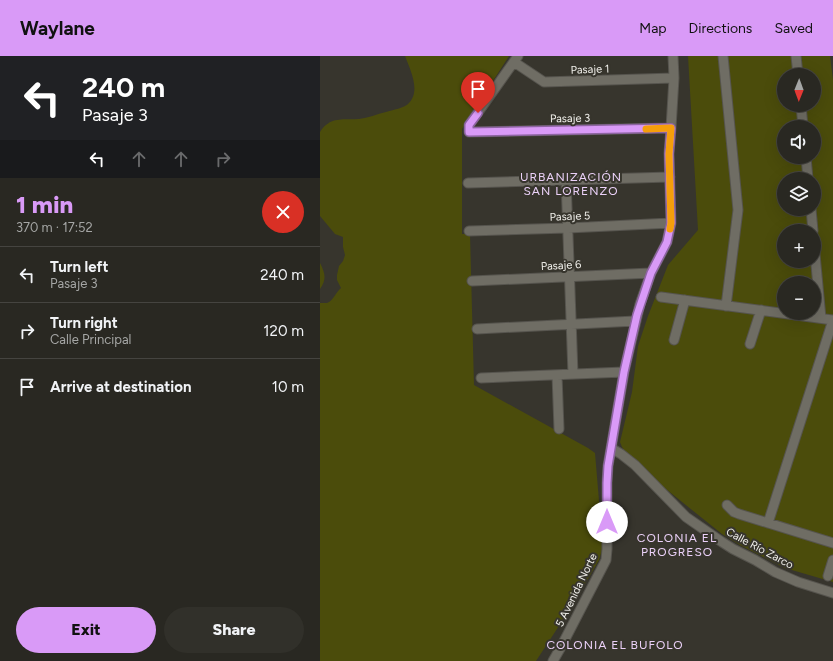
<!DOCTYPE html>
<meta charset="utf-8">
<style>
:root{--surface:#292822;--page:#31302a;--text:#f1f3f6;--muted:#a5a6a5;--line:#454440;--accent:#d99af7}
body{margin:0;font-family:Figtree,sans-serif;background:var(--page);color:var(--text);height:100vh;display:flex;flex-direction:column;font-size:15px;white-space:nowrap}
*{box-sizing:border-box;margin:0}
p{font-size:13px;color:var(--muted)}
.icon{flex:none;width:22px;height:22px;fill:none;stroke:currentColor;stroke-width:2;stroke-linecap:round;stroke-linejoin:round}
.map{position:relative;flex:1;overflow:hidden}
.details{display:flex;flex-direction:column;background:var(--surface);width:320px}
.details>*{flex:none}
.guide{background:#202124;color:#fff;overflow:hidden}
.needle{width:26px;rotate:181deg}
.tools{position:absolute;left:457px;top:12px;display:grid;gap:8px}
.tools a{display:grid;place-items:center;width:44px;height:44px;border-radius:50%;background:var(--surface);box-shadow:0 4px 16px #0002,0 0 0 1px var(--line);font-size:20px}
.pin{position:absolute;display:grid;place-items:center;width:34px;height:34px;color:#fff;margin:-41px -17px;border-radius:50% 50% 50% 0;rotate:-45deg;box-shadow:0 0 4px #0007}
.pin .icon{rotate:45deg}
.me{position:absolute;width:44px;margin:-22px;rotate:0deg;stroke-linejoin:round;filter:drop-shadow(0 0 3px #0008)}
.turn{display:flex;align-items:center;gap:14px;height:84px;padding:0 16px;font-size:18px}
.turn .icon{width:52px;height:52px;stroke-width:2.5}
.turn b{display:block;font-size:28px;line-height:34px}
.lanes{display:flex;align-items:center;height:38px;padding:0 16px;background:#0003;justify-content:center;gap:20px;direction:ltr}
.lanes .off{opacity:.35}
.round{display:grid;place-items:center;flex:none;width:42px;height:42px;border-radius:21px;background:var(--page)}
.overview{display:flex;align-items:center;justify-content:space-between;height:68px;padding:0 16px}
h1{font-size:24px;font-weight:800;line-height:30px;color:var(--accent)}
.cta{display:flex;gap:8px;margin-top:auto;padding:8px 16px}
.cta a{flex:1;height:46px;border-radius:24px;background:var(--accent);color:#111;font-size:16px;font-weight:800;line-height:46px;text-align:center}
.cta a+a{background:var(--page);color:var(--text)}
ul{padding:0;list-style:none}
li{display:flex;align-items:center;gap:12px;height:56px;padding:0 16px;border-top:1px solid var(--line)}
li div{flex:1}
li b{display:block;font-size:15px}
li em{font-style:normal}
header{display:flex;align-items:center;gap:24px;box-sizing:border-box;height:56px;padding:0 20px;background:var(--accent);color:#111}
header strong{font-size:19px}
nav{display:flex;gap:22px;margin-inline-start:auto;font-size:14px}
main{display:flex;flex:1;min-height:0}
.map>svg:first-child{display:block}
.green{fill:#4b4c0b;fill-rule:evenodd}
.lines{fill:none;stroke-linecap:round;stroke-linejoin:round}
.minor-casing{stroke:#56544e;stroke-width:11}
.minor{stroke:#6f6d64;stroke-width:9}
.route-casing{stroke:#8d64a1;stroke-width:10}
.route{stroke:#d99af7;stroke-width:7}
.slow{stroke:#f59e0b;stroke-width:7}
.labels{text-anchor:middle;stroke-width:4;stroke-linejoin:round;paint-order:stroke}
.street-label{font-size:11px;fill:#f2f1ec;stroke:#37352d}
.neighbourhood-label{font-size:12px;letter-spacing:1px;fill:#ebd1f8;stroke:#37352d}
</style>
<header>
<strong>Waylane</strong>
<nav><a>Map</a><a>Directions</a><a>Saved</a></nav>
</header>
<main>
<section class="details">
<div class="guide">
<div class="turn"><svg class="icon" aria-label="left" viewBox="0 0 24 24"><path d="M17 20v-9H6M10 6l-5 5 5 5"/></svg><div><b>240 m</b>Pasaje 3</div></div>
<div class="lanes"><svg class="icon" aria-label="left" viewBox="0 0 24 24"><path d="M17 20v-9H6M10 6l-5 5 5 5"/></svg><svg class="icon off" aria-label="ahead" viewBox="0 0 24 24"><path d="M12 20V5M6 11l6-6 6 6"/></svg><svg class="icon off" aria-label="ahead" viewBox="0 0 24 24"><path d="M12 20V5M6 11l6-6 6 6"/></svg><svg class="icon off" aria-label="right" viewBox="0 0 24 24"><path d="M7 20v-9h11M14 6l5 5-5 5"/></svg></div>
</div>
<div class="overview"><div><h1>1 min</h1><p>370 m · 17:52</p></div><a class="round" style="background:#d93025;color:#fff"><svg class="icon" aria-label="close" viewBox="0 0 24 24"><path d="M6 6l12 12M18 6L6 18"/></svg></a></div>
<ul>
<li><svg class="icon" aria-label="left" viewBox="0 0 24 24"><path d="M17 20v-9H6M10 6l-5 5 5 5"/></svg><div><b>Turn left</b><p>Pasaje 3</p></div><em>240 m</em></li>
<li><svg class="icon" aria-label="right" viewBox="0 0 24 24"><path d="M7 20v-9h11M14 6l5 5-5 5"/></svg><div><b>Turn right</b><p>Calle Principal</p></div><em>120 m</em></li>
<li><svg class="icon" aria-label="arrive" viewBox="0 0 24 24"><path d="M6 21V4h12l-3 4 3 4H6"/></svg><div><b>Arrive at destination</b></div><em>10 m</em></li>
</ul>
<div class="cta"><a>Exit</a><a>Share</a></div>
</section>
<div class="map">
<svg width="513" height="605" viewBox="0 0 513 605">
<rect width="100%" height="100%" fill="#37352d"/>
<path class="green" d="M 85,0 L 189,0 L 142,73 L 142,178 L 150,178 L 154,329 L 268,392 L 275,397 L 282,480 L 282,494 L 279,504 L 252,550 L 216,605 L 0,605 L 0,247 C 2,247 5,247 7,247 C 13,245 16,236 21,232 L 17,224 L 17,219 L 19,210 L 23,205 L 25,199 L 23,191 L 23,181 L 15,178 L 0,160 L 0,76 C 10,60 23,64 39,63 C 48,62 57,58 66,56 C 72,54 85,52 89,47 C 101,35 90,13 85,0 Z
M 368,0 L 510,0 L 513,24 L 513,526 L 465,512 L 420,489 L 402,478 L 372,454 L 336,425 L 306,397 L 302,391 L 300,386 L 312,336 L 318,290 L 328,260 L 348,209 L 378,174 ZM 464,19 L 494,19 L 494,49 L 464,49 ZM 464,71 L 494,71 L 494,101 L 464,101 ZM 464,123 L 494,123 L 494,153 L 464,153 ZM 464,175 L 494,175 L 494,205 L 464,205 ZM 464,227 L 494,227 L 494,257 L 464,257 Z
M 0,207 C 5,217 7,223 0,233 Z"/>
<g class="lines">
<defs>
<path id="minor" d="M 198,0 L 149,69 L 149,76 L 351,72
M 403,0 L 418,154 L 406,250
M 476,0 L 478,19
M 194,6 L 224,26 L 354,22
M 481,49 L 483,71
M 486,101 L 488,123
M 246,124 L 253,318
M 148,127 L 350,121
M 491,153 L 493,175
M 149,175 L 248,172 L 351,167
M 494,188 L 501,262
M 152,225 L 331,217
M 341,241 L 513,264
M 157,273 L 315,265
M 354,284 L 365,244
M 430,288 L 441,254
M 237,319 L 239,373
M 161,322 L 304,316
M 291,392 L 301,398 L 315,409 L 366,461 L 402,486 L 413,493 L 435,504 L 455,516 L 478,526 L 513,537
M 407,449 L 414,456 L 419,458 L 513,487
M 448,467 L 513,264
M 508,520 L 513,504
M 233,605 L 241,591 L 286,504 L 287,493 L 287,427 L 288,410 L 304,316 L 320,248 L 331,217 L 347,186 L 351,167 L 349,97 L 351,72 L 354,22 L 353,0"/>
</defs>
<use href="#minor" class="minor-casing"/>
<use href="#minor" class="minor"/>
</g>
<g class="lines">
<defs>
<path id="route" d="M 158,57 L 149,69 L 149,76 L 351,72 L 349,98 L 351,167 L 347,186 L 331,217 L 317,259 L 304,316 L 288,410 L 287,427 L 287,466"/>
</defs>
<use href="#route" class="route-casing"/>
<use href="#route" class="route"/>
<path class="slow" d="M 326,73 L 351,72 L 349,98 L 351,167 L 350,173"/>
</g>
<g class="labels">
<g class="street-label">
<text transform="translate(270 13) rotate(-2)" y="4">Pasaje 1</text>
<text transform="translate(250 62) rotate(-1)" y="4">Pasaje 3</text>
<text transform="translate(250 160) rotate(-2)" y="4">Pasaje 5</text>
<text transform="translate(241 209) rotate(-3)" y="4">Pasaje 6</text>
<text transform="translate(440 492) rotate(28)" y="4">Calle Río Zarco</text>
<text transform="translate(256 534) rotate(-64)" y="4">5 Avenida Norte</text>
</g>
<g class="neighbourhood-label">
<text x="251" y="125">URBANIZACIÓN<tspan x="251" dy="14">SAN LORENZO</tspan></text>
<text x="357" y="486">COLONIA EL<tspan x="357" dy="14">PROGRESO</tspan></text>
<text x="295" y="593">COLONIA EL BUFOLO</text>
</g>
</g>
</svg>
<div class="tools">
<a><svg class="needle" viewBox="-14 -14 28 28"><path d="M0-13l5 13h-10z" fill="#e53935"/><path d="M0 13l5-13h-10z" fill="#a5a6a5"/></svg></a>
<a><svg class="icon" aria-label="sound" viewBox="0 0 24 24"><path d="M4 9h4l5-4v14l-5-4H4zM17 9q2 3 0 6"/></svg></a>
<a><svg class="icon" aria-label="layers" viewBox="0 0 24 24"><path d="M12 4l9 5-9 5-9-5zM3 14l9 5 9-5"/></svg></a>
<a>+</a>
<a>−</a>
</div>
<div class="pin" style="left:158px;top:57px;background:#d93025"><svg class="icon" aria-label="arrive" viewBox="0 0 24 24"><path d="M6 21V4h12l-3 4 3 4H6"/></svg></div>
<svg class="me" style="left:287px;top:466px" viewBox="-20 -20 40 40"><circle r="19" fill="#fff"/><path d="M0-13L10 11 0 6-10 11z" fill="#d99af7"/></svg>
</div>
</main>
